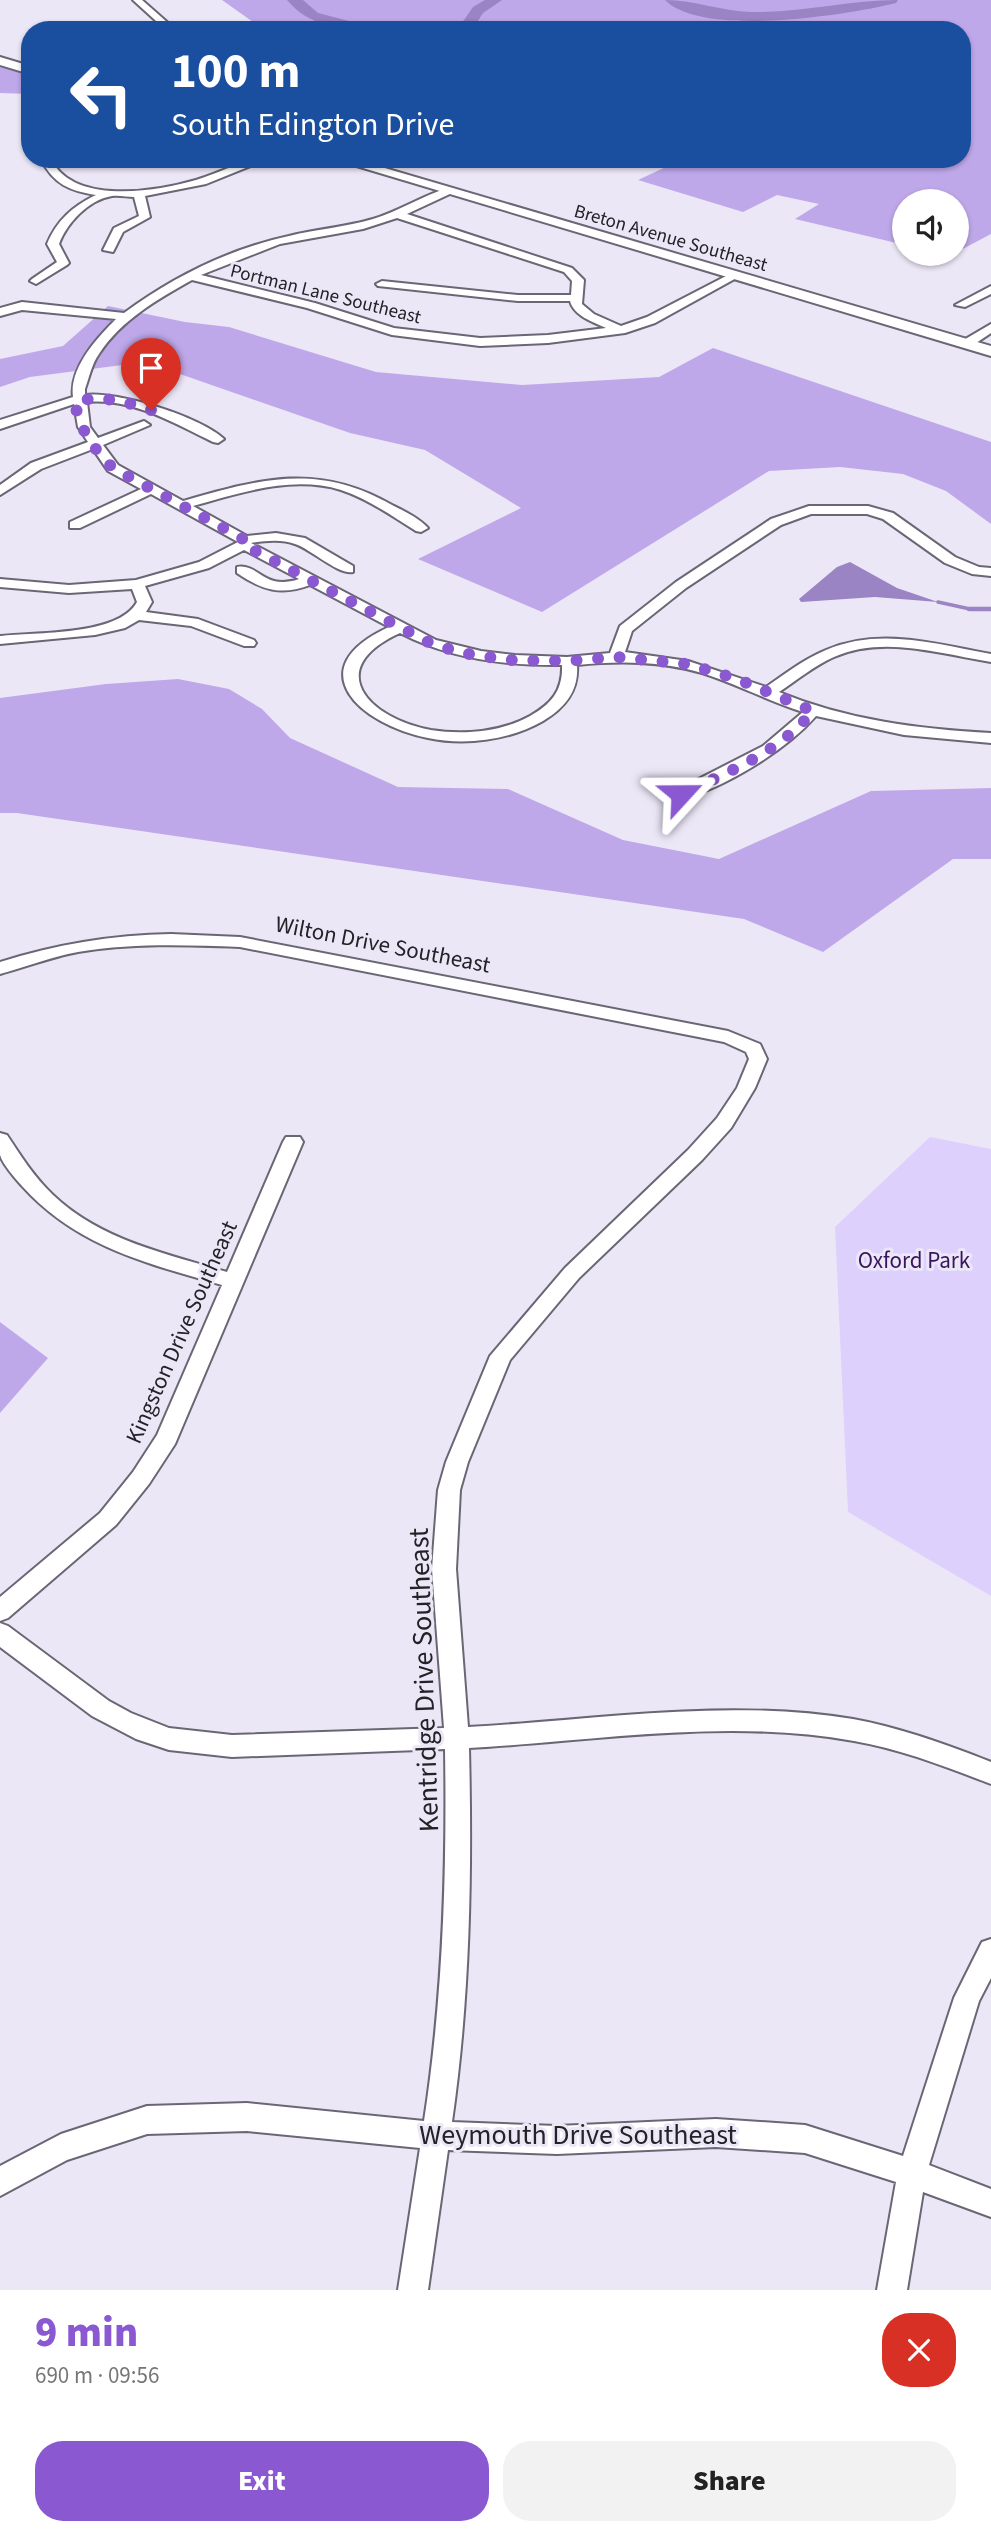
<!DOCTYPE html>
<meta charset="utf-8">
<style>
:root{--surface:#fff;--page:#f2f2f2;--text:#222;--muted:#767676;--accent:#8a58d0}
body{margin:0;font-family:"Source Sans 3",sans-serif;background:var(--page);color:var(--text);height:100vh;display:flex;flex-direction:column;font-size:26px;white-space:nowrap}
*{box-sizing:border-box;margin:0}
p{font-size:23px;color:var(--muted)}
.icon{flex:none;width:38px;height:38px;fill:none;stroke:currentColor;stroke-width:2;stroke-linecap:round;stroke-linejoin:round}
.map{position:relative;height:2290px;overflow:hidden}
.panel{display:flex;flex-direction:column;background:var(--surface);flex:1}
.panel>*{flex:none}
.hud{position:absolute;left:21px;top:21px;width:950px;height:147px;border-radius:28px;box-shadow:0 2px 5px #0004;background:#1a4fa0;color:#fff;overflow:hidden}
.controls{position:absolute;left:892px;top:189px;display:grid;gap:14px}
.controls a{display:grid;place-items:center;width:77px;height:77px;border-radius:50%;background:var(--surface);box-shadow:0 2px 5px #0004;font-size:35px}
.pin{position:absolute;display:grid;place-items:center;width:60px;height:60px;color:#fff;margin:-72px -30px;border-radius:50% 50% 50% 0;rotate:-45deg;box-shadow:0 0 7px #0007}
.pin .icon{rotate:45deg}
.me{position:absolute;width:77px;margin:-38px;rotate:66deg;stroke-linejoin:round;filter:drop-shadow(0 0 5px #0008)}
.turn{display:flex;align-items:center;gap:24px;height:147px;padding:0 35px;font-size:32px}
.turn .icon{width:91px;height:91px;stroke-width:2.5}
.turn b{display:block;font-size:49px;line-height:60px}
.round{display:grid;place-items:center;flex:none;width:74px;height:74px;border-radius:28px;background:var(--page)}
.summary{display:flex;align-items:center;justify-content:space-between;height:119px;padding:0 35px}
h1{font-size:42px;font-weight:800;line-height:52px;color:var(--accent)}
.primary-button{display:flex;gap:14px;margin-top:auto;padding:14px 35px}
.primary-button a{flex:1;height:80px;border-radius:28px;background:var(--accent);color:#fff;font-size:28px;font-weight:800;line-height:80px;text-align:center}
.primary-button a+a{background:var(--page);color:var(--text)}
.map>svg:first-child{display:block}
.green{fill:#ded0fd}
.forest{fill:#bfa8ea}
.water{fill:#9a84c3}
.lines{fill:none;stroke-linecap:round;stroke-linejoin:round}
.stream-far1{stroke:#9a84c3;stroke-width:3.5}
.stream{stroke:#9a84c3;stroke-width:4.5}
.river{fill:#9a84c3;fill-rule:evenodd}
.minor-casing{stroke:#6a6674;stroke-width:4}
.major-casing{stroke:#6a6674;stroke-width:4}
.minor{fill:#fff;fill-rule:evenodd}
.major{fill:#fff;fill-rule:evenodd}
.route{stroke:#8a58d0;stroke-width:12;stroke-dasharray:0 21.6}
.labels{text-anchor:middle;stroke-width:6;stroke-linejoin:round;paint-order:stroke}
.far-street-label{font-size:19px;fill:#242227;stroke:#ece7f7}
.street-label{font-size:23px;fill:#242227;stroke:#ece7f7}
.park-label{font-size:23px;fill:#391561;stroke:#ece7f7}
.near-street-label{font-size:28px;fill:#242227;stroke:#ece7f7}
</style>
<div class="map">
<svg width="991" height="2290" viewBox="0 0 991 2290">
<rect width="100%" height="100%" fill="#ece7f7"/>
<path class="green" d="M 930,1137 L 991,1149 L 991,1596 L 848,1512 L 835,1227 Z"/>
<path class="forest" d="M 222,0 L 991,0 L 991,234 L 957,252 L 957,201 L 905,201 L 905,245 L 795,219 L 819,204 L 777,195 L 743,212 L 638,180 L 683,159 L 962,159 L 962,30 L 274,30 L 253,22 Z
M 0,65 L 30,73 L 30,94 L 0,93 Z
M 108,306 L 185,322 L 229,327 L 376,372 L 522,385 L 659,377 L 713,348 L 991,442 L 991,524 L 946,491 L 903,474 L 840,467 L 769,471 L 542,612 L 418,559 L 521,508 L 425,450 L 350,433 L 180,374 L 130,364 L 30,377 L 0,387 L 0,359 L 63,346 Z
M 178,679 L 229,689 L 262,709 L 290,738 L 398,787 L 508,789 L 623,840 L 719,859 L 871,791 L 991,788 L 991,859 L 953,859 L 823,952 L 744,919 L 17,813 L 0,813 L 0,698 L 106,684 Z
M 0,1322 L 48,1358 L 0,1413 Z"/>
<path class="water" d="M 850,562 L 897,588 L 938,602 L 875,597 L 801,602 L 799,599 L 837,567 Z"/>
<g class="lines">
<path class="stream-far1" d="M 938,602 L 970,609 L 991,609"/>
<path class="stream" d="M 969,609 L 991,609"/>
<path class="river" d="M 287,0 L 303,0 L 318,13 L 372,27 L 374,30 C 342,30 308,26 287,0 Z
M 485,0 L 502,0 L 483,13 L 472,30 L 457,30 L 473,7 Z
M 665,0 C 694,0 721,11 751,12 C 801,13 849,0 898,0 L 896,3 C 848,15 702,38 665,0 Z"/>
<defs>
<path id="minor" d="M 133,0 L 142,0 L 176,30 L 166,30 Z
M 41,159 L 51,159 C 73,205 155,192 196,180 C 220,173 243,159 268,159 L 206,184 L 145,196 L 150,217 L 123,232 L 113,252 L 103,250 L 114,228 L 139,216 L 134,197 C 127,197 119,195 112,196 C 88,200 67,223 59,244 L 69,263 L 67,265 L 36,284 L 30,281 L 32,279 L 57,262 L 47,244 C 57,220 73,206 96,195 C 70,191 53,184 41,159 Z
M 448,188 L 452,189 L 452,193 L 407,214 L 572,268 L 584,280 L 582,304 L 594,314 L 621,326 L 647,317 L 730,274 L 740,276 L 655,323 L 625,333 L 548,343 L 480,346 L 392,335 L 307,308 L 192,280 C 158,299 121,320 99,354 C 92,363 89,378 85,389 L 85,395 C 118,391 201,417 224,439 L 218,443 L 213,442 C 174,423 132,398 87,402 L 90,427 L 98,438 L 144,421 L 150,425 L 103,445 L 118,465 L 183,501 C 260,479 318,462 392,505 C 404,511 419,518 428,528 L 421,532 L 416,531 C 392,516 368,499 341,490 C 292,475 240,493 193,506 L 247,536 L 276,533 L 305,538 L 353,566 L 353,572 C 338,575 311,549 295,544 C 281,539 265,541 251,543 L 436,640 L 481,651 L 515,655 L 567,657 L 610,653 L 620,626 L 676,582 L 771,519 L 809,506 L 868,506 L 893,513 L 955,557 L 979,567 L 991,568 L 991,576 L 972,574 L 945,563 L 883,519 L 867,514 L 811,514 L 781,525 L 686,588 L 632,631 L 625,652 L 688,661 L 766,687 C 785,674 804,659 826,650 C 879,627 936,644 991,654 L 991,662 C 941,654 883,635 834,657 C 814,666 797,680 779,692 C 847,720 918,729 991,733 L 991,743 L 904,735 L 816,716 C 786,750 725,788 681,799 L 675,797 L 673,794 L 675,791 L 763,746 L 803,712 C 768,701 737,684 702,673 C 660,661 619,661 577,665 C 579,691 565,708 543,721 C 510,740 465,746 428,738 C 361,725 297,669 389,627 L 310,585 C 281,596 262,590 237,573 L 237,567 C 259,563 264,591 299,579 L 244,550 L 209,568 L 145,586 L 152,602 L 146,612 L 198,619 L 254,640 L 256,643 L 254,646 L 244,646 L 191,626 L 139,620 L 125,628 L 95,635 L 0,644 L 0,636 C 35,632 119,636 137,602 L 132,589 L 69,593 L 0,587 L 0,579 L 69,585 L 136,580 L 199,562 L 238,542 L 151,494 L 80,528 L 70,528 L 70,522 L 141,489 L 108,471 L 93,449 L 41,469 L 0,495 L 0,485 L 31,463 L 88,442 L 78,427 L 74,404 L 0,429 L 0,420 L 73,397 C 69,368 97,338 116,319 L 22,310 L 0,316 L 0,308 L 22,302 L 124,313 C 173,277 229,249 289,236 C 317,229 346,227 373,219 C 399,211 422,196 448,188 ZM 397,218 L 564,272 L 572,281 L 571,295 L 518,295 L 382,281 L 376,284 L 378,286 L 518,301 L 570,301 C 574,316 593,322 606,328 L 548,335 L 480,338 L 394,328 L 315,303 L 201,275 L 280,244 L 363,229 ZM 400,633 C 450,659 506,666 562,665 C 563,691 551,704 530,716 C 501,732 464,735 431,730 C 369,719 321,669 400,633 Z
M 991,286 L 991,294 L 965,307 L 955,305 Z
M 991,324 L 991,333 L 970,347 L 962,347 L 962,341 Z
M 171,934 L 240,937 L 728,1031 L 760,1044 L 767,1059 L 755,1088 L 731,1128 L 702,1160 L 579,1278 L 510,1360 L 468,1462 L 460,1490 L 456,1569 L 468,1727 C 595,1720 726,1698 853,1719 C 897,1727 939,1742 981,1758 L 991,1762 L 991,1784 C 946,1767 901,1749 854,1741 C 728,1718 596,1741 469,1748 C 472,1873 470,1998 452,2122 L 557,2126 L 716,2119 L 805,2125 L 903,2156 L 954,1998 L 982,1942 L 991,1939 L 991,1978 L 979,2001 L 929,2165 L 991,2189 L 991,2217 L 923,2192 L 907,2290 L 877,2290 L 896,2182 L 805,2153 L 716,2147 L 557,2154 L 448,2150 L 428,2290 L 398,2290 L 420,2148 L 247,2131 L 147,2134 L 67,2160 L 0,2196 L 0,2166 L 61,2134 L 147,2106 L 247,2103 L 424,2121 C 443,1998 447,1874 445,1749 L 232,1757 L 169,1750 L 136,1739 L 92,1716 L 0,1647 L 0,1623 L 8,1626 L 109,1701 L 131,1713 L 169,1728 L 232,1735 L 444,1728 L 432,1569 L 438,1490 L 446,1462 L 490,1356 L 565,1268 L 688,1150 L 717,1118 L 737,1088 L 749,1059 L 746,1052 L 724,1042 L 240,947 C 186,945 131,943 78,952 C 51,957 26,967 0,974 L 0,962 C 57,944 112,935 171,934 Z
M 0,1133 L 7,1135 C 21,1156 34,1177 53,1195 C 100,1240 167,1254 227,1272 L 283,1142 L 286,1137 L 300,1137 L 303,1142 L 175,1444 L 149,1484 L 116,1525 L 8,1618 L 0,1621 L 0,1597 L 100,1513 L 133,1472 L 157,1435 L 222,1285 C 146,1263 77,1247 22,1186 C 15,1178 3,1165 0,1155 C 0,1149 0,1140 0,1133 Z"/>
<path id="major" d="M 0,57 L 30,66 L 30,74 L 0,65 Z
M 333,159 L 354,159 L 991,346 L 991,356 Z"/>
</defs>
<use href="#minor" class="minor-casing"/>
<use href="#major" class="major-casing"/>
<use href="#minor" class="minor"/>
<use href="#major" class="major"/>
</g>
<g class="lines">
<path class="route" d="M 151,410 C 126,402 101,394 75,402 C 78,427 95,451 113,468 L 245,540 L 244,545 L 430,643 L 462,653 L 509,660 L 569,661 L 616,657 L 687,664 L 737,679 L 813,711 C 779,752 729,772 681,794"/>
</g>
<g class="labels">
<g class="far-street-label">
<text transform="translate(671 237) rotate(16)" y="7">Breton Avenue Southeast</text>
<text transform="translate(326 293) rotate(14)" y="7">Portman Lane Southeast</text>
</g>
<g class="street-label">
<text transform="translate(383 944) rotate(11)" y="8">Wilton Drive Southeast</text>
<text transform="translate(181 1332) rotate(-66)" y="8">Kingston Drive Southeast</text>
</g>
<g class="park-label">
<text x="914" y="1268">Oxford Park</text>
</g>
<g class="near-street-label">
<text transform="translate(423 1680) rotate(-92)" y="10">Kentridge Drive Southeast</text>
<text x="578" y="2144">Weymouth Drive Southeast</text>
</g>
</g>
</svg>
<div class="controls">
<a><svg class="icon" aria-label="sound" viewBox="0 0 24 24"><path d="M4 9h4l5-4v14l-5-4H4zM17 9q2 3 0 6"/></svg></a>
</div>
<div class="pin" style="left:151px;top:410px;background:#d93025"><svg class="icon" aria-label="arrive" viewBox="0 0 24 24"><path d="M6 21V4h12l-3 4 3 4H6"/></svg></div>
<svg class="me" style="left:681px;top:794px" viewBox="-20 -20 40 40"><path d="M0-17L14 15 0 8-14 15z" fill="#8a58d0" stroke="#fff" stroke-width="4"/></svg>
<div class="hud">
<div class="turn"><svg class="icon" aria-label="left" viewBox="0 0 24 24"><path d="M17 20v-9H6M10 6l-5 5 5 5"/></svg><div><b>100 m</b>South Edington Drive</div></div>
</div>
</div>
<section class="panel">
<div class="summary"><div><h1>9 min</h1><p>690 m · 09:56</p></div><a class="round" style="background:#d93025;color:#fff"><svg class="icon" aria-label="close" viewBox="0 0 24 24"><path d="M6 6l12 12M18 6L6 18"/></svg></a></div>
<div class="primary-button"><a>Exit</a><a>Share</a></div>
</section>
